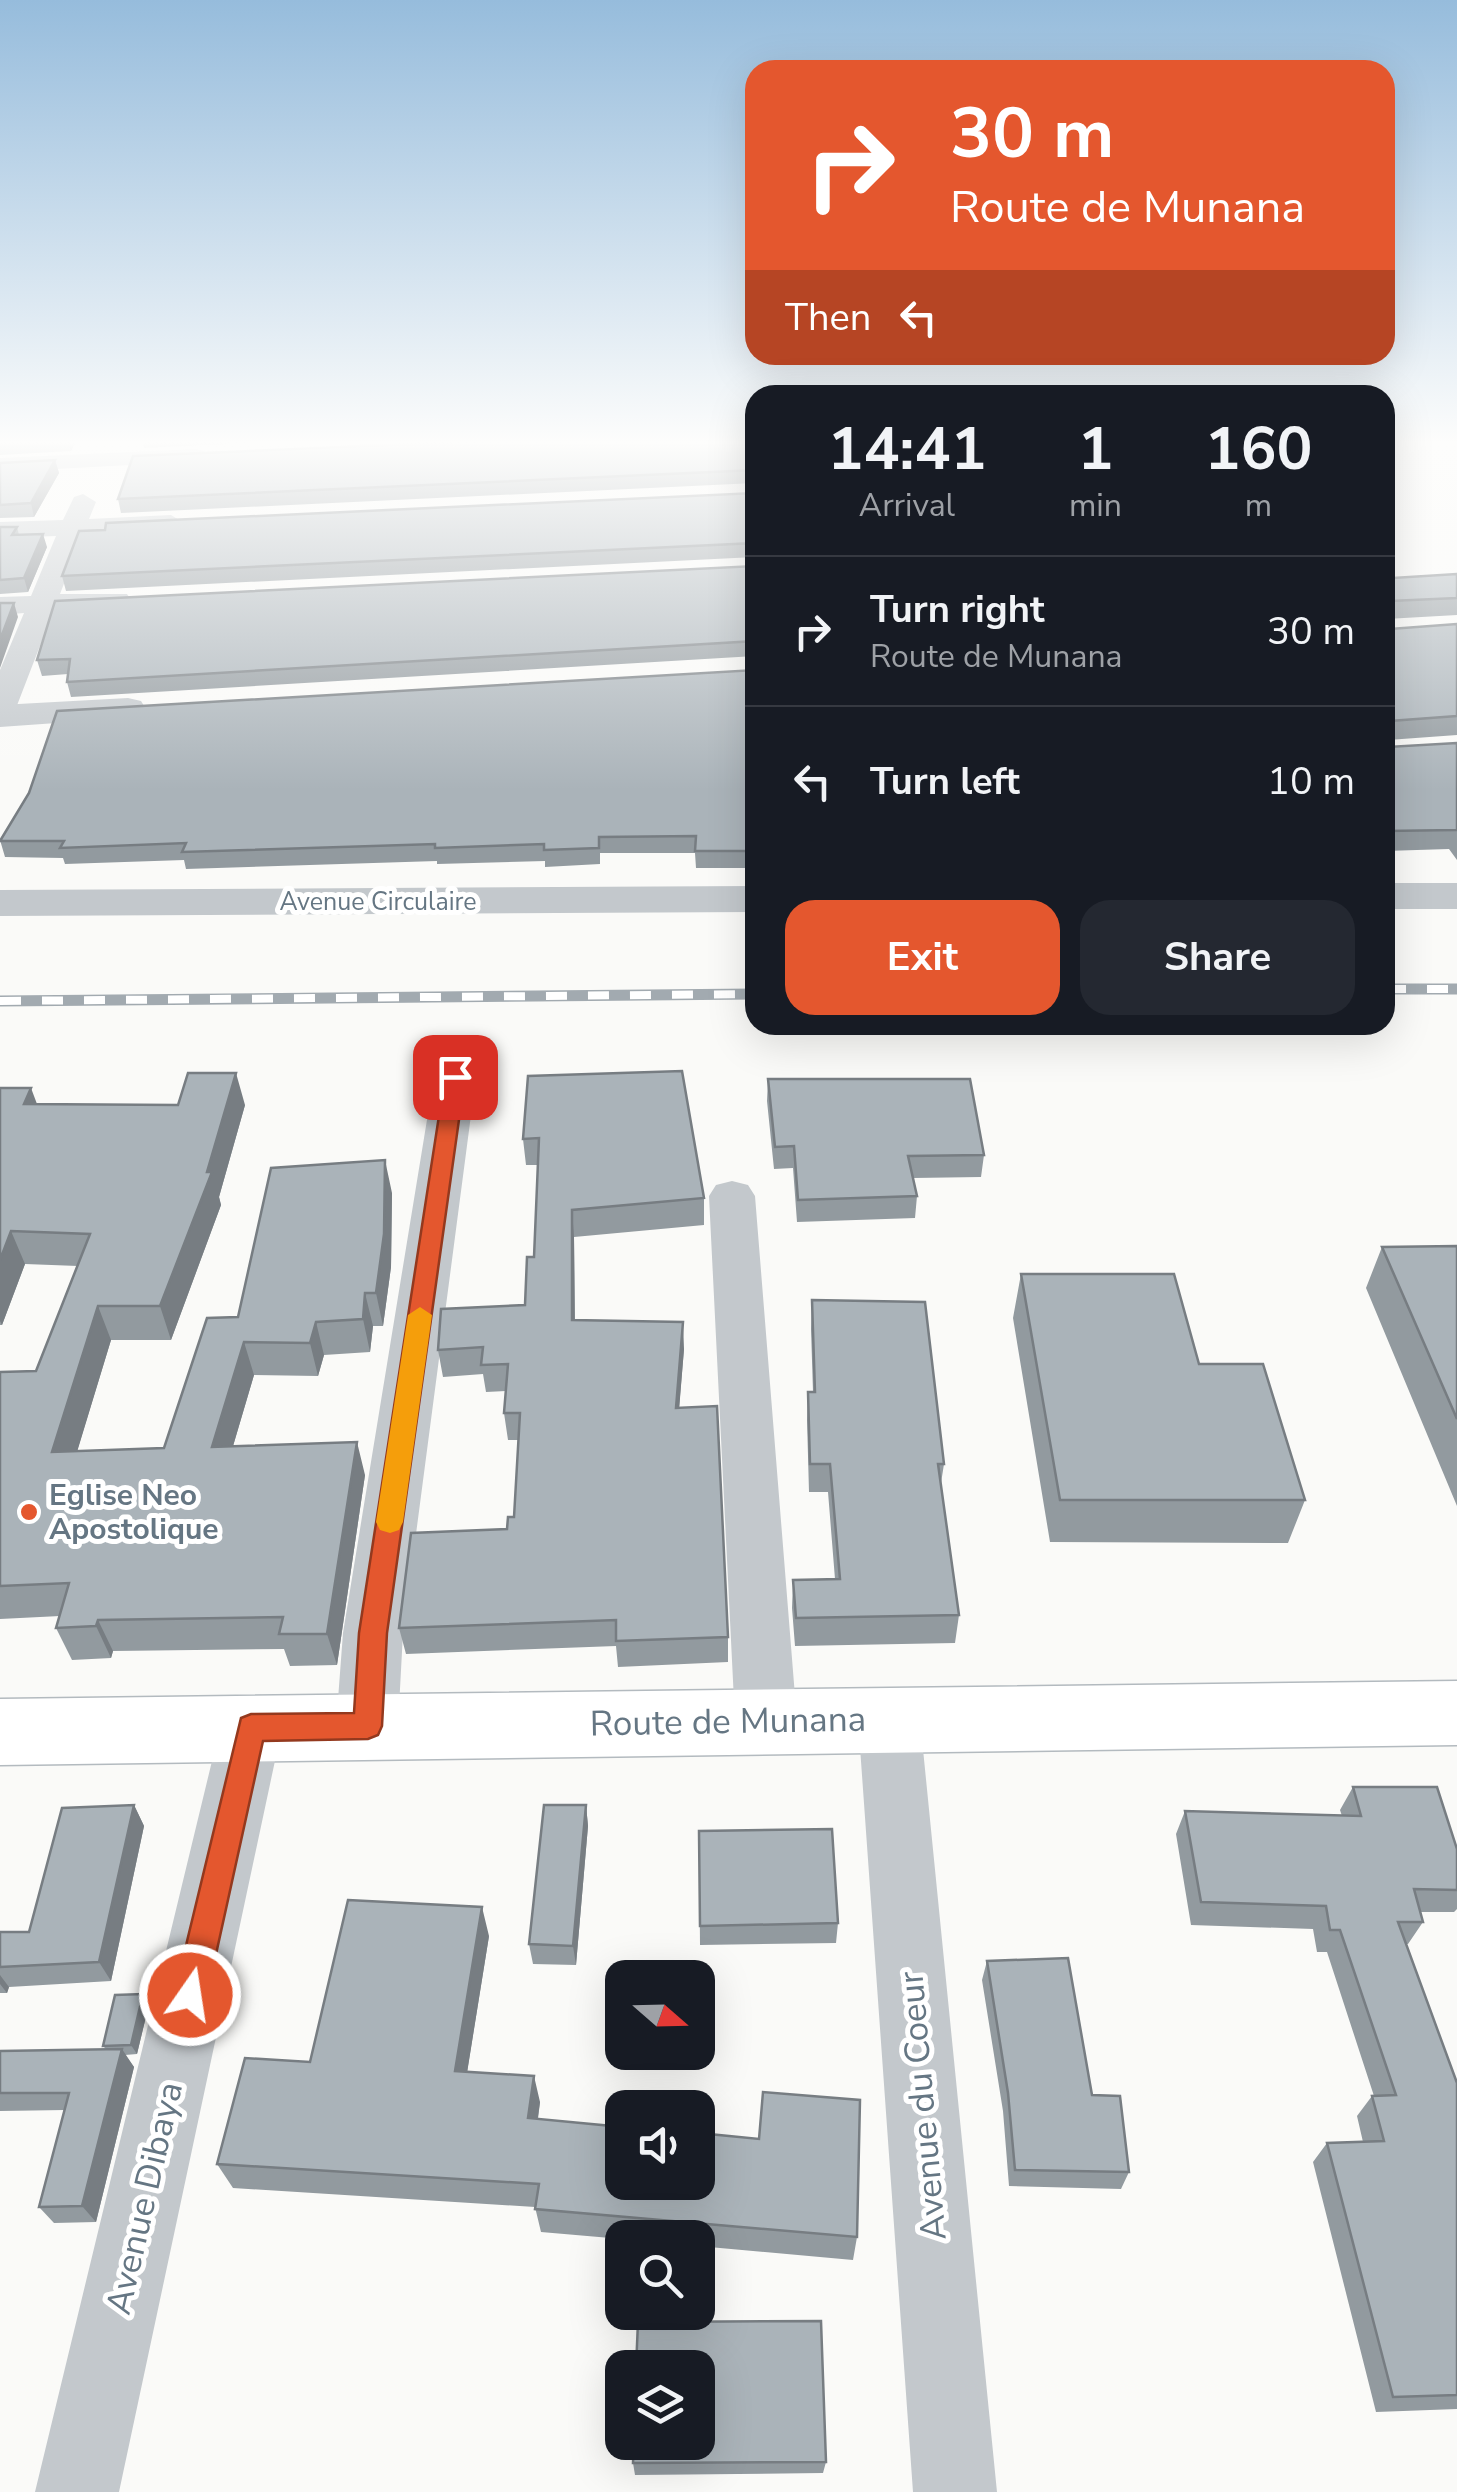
<!DOCTYPE html>
<style>
:root{--surface:#171b24;--page:#242831;--text:#f1f3f6;--muted:#9ea1a6;--line:#363941;--accent:#e4572e}
body{margin:0;font-family:"Nunito Sans",sans-serif;background:var(--page);color:var(--text);height:100vh;display:flex;flex-direction:column;font-size:38px;white-space:nowrap}
*{box-sizing:border-box;margin:0}
p{font-size:32px;color:var(--muted)}
.icon{flex:none;width:55px;height:55px;fill:none;stroke:currentColor;stroke-width:2;stroke-linecap:round;stroke-linejoin:round}
.map{position:relative;flex:1;overflow:hidden}
.sheet{position:absolute;left:745px;top:385px;width:650px;height:650px;display:flex;flex-direction:column;background:var(--surface);border-radius:30px;box-shadow:0 10px 40px #0002}
.sheet>*{flex:none}
.hud{position:absolute;left:745px;top:60px;width:650px;height:305px;border-radius:30px;box-shadow:0 10px 40px #0002;background:#e4572e;color:#fff;overflow:hidden}
.needle{width:65px;rotate:110deg}
.fabs{position:absolute;left:605px;top:1960px;display:grid;gap:20px}
.fabs a{display:grid;place-items:center;width:110px;height:110px;border-radius:20px;background:var(--surface);box-shadow:0 10px 40px #0002;font-size:50px}
.pin{position:absolute;display:grid;place-items:center;width:85px;height:85px;color:#fff;margin:-42px;border-radius:20px;box-shadow:0 5px 15px #0006}
.me{position:absolute;width:110px;margin:-55px;rotate:13deg;stroke-linejoin:round;filter:drop-shadow(0 0 8px #0008)}
.turn{display:flex;align-items:center;gap:35px;height:210px;padding:0 40px;font-size:45px}
.turn .icon{width:130px;height:130px;stroke-width:2.5}
.turn b{display:block;font-size:70px;line-height:85px}
.then{display:flex;align-items:center;height:95px;padding:0 40px;background:#0003;gap:20px;font-size:38px}
.eta{display:flex;justify-content:space-evenly;align-items:center;height:170px;text-align:center}
.eta b{font-size:60px;font-weight:700;line-height:70px}
.primary-button{display:flex;gap:20px;margin-top:auto;padding:20px 40px}
.primary-button a{flex:1;height:115px;border-radius:30px;background:var(--accent);color:#fff;font-size:40px;font-weight:700;line-height:115px;text-align:center}
.primary-button a+a{background:var(--page);color:var(--text)}
ul{padding:0;list-style:none}
li{display:flex;align-items:center;gap:30px;height:150px;padding:0 40px;border-top:2px solid var(--line)}
li div{flex:1}
li b{display:block;font-size:38px}
li em{font-style:normal}
.map>svg:first-child{display:block}
.lines{fill:none;stroke-linecap:round;stroke-linejoin:round}
.secondary-casing{stroke:#b3babf;stroke-width:3}
.minor{fill:#c3c8cc;fill-rule:evenodd}
.tertiary{fill:#c3c8cc;fill-rule:evenodd}
.secondary{fill:#fff;fill-rule:evenodd}
.rail-casing{stroke:#a2aab0;stroke-width:11}
.rail{stroke:#fff;stroke-width:8;stroke-dasharray:21;stroke-linecap:butt}
.wall{fill:#929a9f}
.shaded-wall{fill:#777d82}
.building{fill:#aab3b9;stroke:#777d82;stroke-width:2.5}
.route{fill:#e4572e;stroke:#94391e;stroke-width:2.5}
.slow{fill:#f59e0b}
.poi-dot{fill:#e4572e;stroke:#fff;stroke-width:4}
.labels{text-anchor:middle;stroke-width:10;stroke-linejoin:round;paint-order:stroke}
.far-street-label{font-size:25px;fill:#657683;stroke:#fff}
.poi-label{font-size:30px;font-weight:bold;fill:#657683;stroke:#fff;text-anchor:start}
.near-street-label{font-size:35px;fill:#657683;stroke:#fff}
</style>
<div class="map">
<svg width="1457" height="2492" viewBox="0 0 1457 2492">
<rect width="100%" height="100%" fill="#fafaf8"/>
<g class="lines">
<defs>
<path id="secondary" d="M 1457,1681 L 1457,1745 L 0,1765 L 0,1699 Z"/>
</defs>
<use href="#secondary" class="secondary-casing"/>
<path class="minor" d="M 196,449 L 204,451 L 208,456 L 204,461 L 0,472 L 0,458 Z
M 83,494 L 96,502 L 89,519 L 171,515 L 184,523 L 171,531 L 83,534 L 60,594 L 127,594 L 131,600 L 127,606 L 117,608 L 53,612 L 16,708 L 11,715 L 0,717 L 0,670 L 24,613 L 0,615 L 0,597 L 31,596 L 56,536 L 0,538 L 0,522 L 63,520 L 74,497 Z
M 455,1064 L 470,1068 L 476,1077 L 403,1633 L 398,1726 L 389,1746 L 367,1754 L 345,1746 L 336,1726 L 343,1633 L 434,1077 L 440,1068 Z
M 732,1181 L 748,1185 L 755,1196 L 797,1721 L 788,1741 L 766,1749 L 744,1741 L 735,1721 L 709,1196 L 716,1185 Z
M 889,1691 L 911,1699 L 920,1719 L 997,2492 L 913,2492 L 858,1719 L 867,1699 Z
M 251,1700 L 273,1708 L 282,1728 L 119,2492 L 35,2492 L 220,1728 L 229,1708 Z"/>
<path class="tertiary" d="M 128,698 L 141,701 L 146,709 L 141,717 L 0,727 L 0,705 Z
M 1385,883 L 1457,883 L 1457,909 L 1385,909 Z
M 755,886 L 755,912 L 0,916 L 0,890 Z"/>
<use href="#secondary" class="secondary"/>
<defs>
<path id="rail" d="M 1385,989 L 1457,989
M 0,1001 L 755,994"/>
</defs>
<use href="#rail" class="rail-casing"/>
<use href="#rail" class="rail"/>
</g>
<path class="wall" d="M 0,441 L 76,441 L 71,451 L 0,455 Z
M 142,441 L 289,441 L 144,448 Z
M 755,441 L 755,483 L 121,513 L 118,499 Z
M 55,460 L 59,473 L 34,517 L 0,518 L 0,463 Z
M 755,493 L 755,557 L 66,591 L 62,576 Z
M 0,527 L 17,527 L 19,535 L 47,547 L 28,592 L 0,594 Z
M 755,566 L 755,656 L 71,697 L 67,682 L 68,674 L 42,676 L 37,660 Z
M 1385,570 L 1393,578 L 1457,574 L 1457,615 L 1386,619 L 1386,625 L 1390,629 L 1457,624 L 1457,735 L 1388,740 L 1388,747 L 1457,743 L 1457,860 L 1449,849 L 1385,851 Z
M 755,670 L 755,868 L 696,868 L 695,853 L 600,853 L 600,864 L 545,867 L 545,861 L 437,864 L 437,861 L 186,869 L 184,860 L 65,864 L 63,858 L 5,857 L 0,840 Z
M 528,1076 L 704,1198 L 704,1225 L 574,1237 L 575,1320 L 684,1349 L 679,1408 L 728,1637 L 728,1662 L 618,1667 L 616,1646 L 406,1654 L 399,1628 L 507,1529 L 514,1517 L 518,1440 L 508,1440 L 504,1413 L 506,1391 L 486,1392 L 483,1374 L 443,1377 L 438,1350 L 525,1305 L 534,1257 L 538,1165 L 526,1165 L 523,1139 Z
M 768,1079 L 984,1155 L 981,1177 L 913,1178 L 917,1196 L 915,1218 L 797,1222 L 793,1168 L 774,1169 L 767,1101 Z
M 0,1088 L 37,1104 L 245,1105 L 219,1197 L 221,1205 L 171,1340 L 111,1340 L 77,1451 L 164,1448 L 238,1317 L 392,1193 L 391,1267 L 383,1326 L 373,1326 L 370,1352 L 324,1355 L 318,1376 L 254,1375 L 233,1446 L 365,1475 L 337,1665 L 290,1666 L 284,1649 L 113,1651 L 111,1658 L 72,1660 L 56,1628 L 60,1616 L 0,1619 L 0,1372 L 36,1371 L 78,1266 L 25,1264 L 2,1325 L 0,1325 Z
M 1457,1246 L 1457,1506 L 1366,1288 L 1382,1247 Z
M 1021,1274 L 1199,1364 L 1305,1500 L 1288,1543 L 1050,1542 L 1013,1318 Z
M 812,1300 L 944,1464 L 941,1483 L 959,1615 L 955,1643 L 795,1646 L 792,1608 L 793,1580 L 835,1579 L 828,1492 L 809,1492 L 807,1420 L 808,1392 L 813,1392 L 811,1329 Z
M 1353,1787 L 1457,1849 L 1457,1909 L 1454,1912 L 1420,1912 L 1423,1922 L 1408,1944 L 1406,1944 L 1457,2083 L 1457,2409 L 1376,2412 L 1313,2162 L 1327,2143 L 1363,2142 L 1357,2116 L 1372,2096 L 1374,2096 L 1327,1952 L 1317,1952 L 1313,1929 L 1191,1925 L 1176,1834 L 1185,1811 L 1342,1816 L 1340,1810 Z
M 134,1805 L 144,1826 L 111,1981 L 9,1987 L 7,1993 L 0,1993 L 0,1932 L 29,1932 Z
M 586,1805 L 588,1826 L 576,1965 L 533,1964 L 529,1944 Z
M 699,1831 L 838,1923 L 836,1943 L 700,1945 Z
M 489,1936 L 467,2072 L 540,2102 L 538,2119 L 857,2237 L 853,2260 L 698,2246 L 698,2238 L 622,2238 L 622,2239 L 541,2232 L 535,2207 L 233,2188 L 217,2164 L 310,2062 Z
M 987,1961 L 1092,2095 L 1129,2172 L 1121,2189 L 1009,2186 L 1003,2111 L 982,1980 Z
M 149,2004 L 137,2054 L 125,2055 L 134,2067 L 96,2222 L 54,2223 L 39,2207 L 65,2110 L 0,2111 L 0,2051 L 106,2049 L 103,2046 Z
M 826,2462 L 823,2473 L 635,2475 L 633,2463 Z"/>
<path class="shaded-wall" d="M 68,441 L 76,441 L 71,451 Z
M 55,460 L 59,473 L 34,517 L 31,503 Z
M 43,534 L 47,547 L 28,592 L 24,578 Z
M 14,603 L 18,617 L 0,668 L 0,640 Z
M 236,1073 L 245,1105 L 219,1197 L 221,1205 L 171,1340 L 160,1306 L 207,1172 Z
M 31,1088 L 43,1120 L 24,1104 Z
M 385,1160 L 392,1193 L 391,1267 L 383,1326 L 376,1293 Z
M 572,1210 L 574,1237 L 575,1346 L 572,1320 Z
M 11,1231 L 25,1264 L 2,1325 L 0,1321 L 0,1260 Z
M 365,1293 L 373,1326 L 370,1352 L 363,1319 Z
M 98,1306 L 111,1340 L 67,1485 L 52,1452 Z
M 316,1322 L 324,1355 L 318,1376 L 310,1343 Z
M 683,1322 L 684,1349 L 677,1435 L 676,1408 Z
M 244,1342 L 254,1375 L 223,1480 L 212,1447 Z
M 357,1442 L 365,1475 L 337,1665 L 327,1634 Z
M 98,1620 L 113,1651 L 111,1658 L 96,1626 Z
M 134,1805 L 144,1826 L 111,1981 L 99,1962 Z
M 586,1805 L 588,1826 L 576,1965 L 573,1946 Z
M 482,1907 L 489,1936 L 463,2098 L 455,2071 Z
M 0,1975 L 9,1987 L 7,1993 L 0,1984 Z
M 143,1994 L 149,2004 L 137,2054 L 131,2045 Z
M 122,2049 L 134,2067 L 96,2222 L 82,2206 Z
M 534,2076 L 540,2102 L 534,2144 L 528,2118 Z"/>
<path class="building" d="M 478,441 L 755,441 L 755,470 L 118,499 L 133,456 Z
M 55,460 L 31,503 L 0,505 L 0,463 Z
M 755,493 L 755,543 L 62,576 L 79,531 L 105,530 L 106,523 Z
M 0,527 L 17,527 L 12,535 L 43,534 L 24,578 L 0,580 Z
M 755,566 L 755,641 L 67,682 L 70,659 L 37,660 L 55,601 Z
M 1385,570 L 1393,578 L 1457,574 L 1457,598 L 1390,601 L 1386,605 L 1386,625 L 1390,629 L 1457,624 L 1457,716 L 1390,721 L 1387,725 L 1388,747 L 1457,743 L 1457,830 L 1385,831 Z
M 0,603 L 14,603 L 0,640 Z
M 755,670 L 755,851 L 695,851 L 696,836 L 599,837 L 599,848 L 544,850 L 544,844 L 435,848 L 435,844 L 182,852 L 186,843 L 60,848 L 64,841 L 0,841 L 29,793 L 57,711 Z
M 682,1071 L 704,1198 L 572,1210 L 572,1320 L 683,1322 L 676,1408 L 717,1406 L 728,1637 L 616,1641 L 616,1620 L 399,1628 L 411,1533 L 507,1529 L 508,1517 L 514,1517 L 520,1413 L 504,1413 L 508,1364 L 481,1365 L 483,1347 L 438,1350 L 441,1309 L 525,1305 L 527,1257 L 534,1257 L 539,1138 L 523,1139 L 528,1076 Z
M 188,1073 L 236,1073 L 207,1172 L 212,1172 L 160,1306 L 98,1306 L 52,1452 L 164,1448 L 207,1318 L 238,1317 L 271,1168 L 385,1160 L 384,1234 L 376,1293 L 365,1293 L 363,1319 L 316,1322 L 310,1343 L 244,1342 L 212,1447 L 357,1442 L 327,1634 L 279,1634 L 283,1617 L 98,1620 L 96,1626 L 56,1628 L 69,1583 L 0,1586 L 0,1372 L 36,1371 L 90,1234 L 11,1231 L 0,1260 L 0,1088 L 31,1088 L 24,1104 L 178,1105 Z
M 768,1079 L 970,1079 L 984,1155 L 908,1156 L 917,1196 L 798,1200 L 794,1146 L 775,1147 Z
M 1457,1246 L 1457,1419 L 1382,1247 Z
M 1021,1274 L 1174,1274 L 1199,1364 L 1263,1364 L 1305,1500 L 1060,1500 Z
M 812,1300 L 925,1302 L 944,1464 L 938,1464 L 959,1615 L 796,1618 L 793,1580 L 840,1579 L 830,1464 L 810,1464 L 808,1392 L 815,1392 Z
M 1353,1787 L 1437,1787 L 1457,1849 L 1457,1890 L 1414,1889 L 1423,1922 L 1398,1922 L 1457,2083 L 1457,2395 L 1393,2397 L 1327,2143 L 1384,2141 L 1372,2096 L 1396,2095 L 1340,1930 L 1330,1930 L 1326,1906 L 1201,1902 L 1185,1811 L 1361,1816 Z
M 134,1805 L 99,1962 L 0,1967 L 0,1932 L 29,1932 L 62,1808 Z
M 544,1805 L 586,1805 L 573,1946 L 529,1944 Z
M 832,1829 L 838,1923 L 700,1926 L 699,1831 Z
M 348,1900 L 482,1907 L 455,2071 L 534,2076 L 528,2118 L 622,2127 L 622,2182 L 698,2182 L 698,2133 L 759,2139 L 763,2092 L 860,2100 L 857,2237 L 535,2209 L 539,2184 L 217,2164 L 245,2058 L 310,2062 Z
M 1068,1958 L 1092,2095 L 1120,2096 L 1129,2172 L 1015,2170 L 1008,2093 L 987,1961 Z
M 143,1994 L 131,2045 L 103,2046 L 115,1995 Z
M 122,2049 L 82,2206 L 39,2207 L 69,2093 L 0,2093 L 0,2051 Z
M 821,2321 L 826,2462 L 633,2463 L 634,2442 L 698,2442 L 698,2368 L 636,2368 L 638,2322 Z"/>
<linearGradient id="sky" x2="0" y2="1"><stop stop-color="#96bcdc"/><stop offset="0.56" stop-color="#fdfdfc"/><stop offset="1" stop-color="#fdfdfc" stop-opacity="0"/></linearGradient>
<rect width="1457" height="790" fill="url(#sky)"/>
<path class="route" d="M 455,1071 L 465,1077 L 387,1633 L 382,1726 L 378,1735 L 368,1739 L 263,1741 L 207,1995 L 202,2007 L 190,2012 L 178,2007 L 174,1995 L 241,1718 L 251,1714 L 354,1713 L 359,1633 L 445,1077 Z"/>
<path class="slow" d="M 420,1307 L 432,1315 L 403,1522 L 399,1530 L 390,1533 L 380,1530 L 376,1522 L 408,1315 Z"/>
<circle class="poi-dot" cx="29" cy="1512" r="10"/>
<g class="labels">
<g class="far-street-label">
<text x="378" y="910">Avenue Circulaire</text>
</g>
<g class="poi-label">
<text x="49" y="1505">Eglise Neo<tspan x="49" dy="34">Apostolique</tspan></text>
</g>
<g class="near-street-label">
<text transform="translate(728 1721) rotate(-1)" y="12">Route de Munana</text>
<text transform="translate(922 2106) rotate(-95)" y="12">Avenue du Coeur</text>
<text transform="translate(144 2198) rotate(-77)" y="12">Avenue Dibaya</text>
</g>
</g>
</svg>
<div class="fabs">
<a><svg class="needle" viewBox="-14 -14 28 28"><path d="M0-13l5 13h-10z" fill="#e53935"/><path d="M0 13l5-13h-10z" fill="#9ea1a6"/></svg></a>
<a><svg class="icon" aria-label="sound" viewBox="0 0 24 24"><path d="M4 9h4l5-4v14l-5-4H4zM17 9q2 3 0 6"/></svg></a>
<a><svg class="icon" aria-label="search" viewBox="0 0 24 24"><circle cx="10" cy="10" r="6"/><path d="M15 15l6 6"/></svg></a>
<a><svg class="icon" aria-label="layers" viewBox="0 0 24 24"><path d="M12 4l9 5-9 5-9-5zM3 14l9 5 9-5"/></svg></a>
</div>
<div class="pin" style="left:455px;top:1077px;background:#d93025"><svg class="icon" aria-label="arrive" viewBox="0 0 24 24"><path d="M6 21V4h12l-3 4 3 4H6"/></svg></div>
<svg class="me" style="left:190px;top:1995px" viewBox="-20 -20 40 40"><circle r="17" fill="#e4572e" stroke="#fff" stroke-width="3"/><path d="M0-11L8 9 0 5-8 9z" fill="#fff"/></svg>
<div class="hud">
<div class="turn"><svg class="icon" aria-label="right" viewBox="0 0 24 24"><path d="M7 20v-9h11M14 6l5 5-5 5"/></svg><div><b>30 m</b>Route de Munana</div></div>
<div class="then">Then<svg class="icon" aria-label="left" viewBox="0 0 24 24"><path d="M17 20v-9H6M10 6l-5 5 5 5"/></svg></div>
</div>
<section class="sheet">
<div class="eta">
<div><b>14:41</b><p>Arrival</p></div>
<div><b>1</b><p>min</p></div>
<div><b>160</b><p>m</p></div>
</div>
<ul>
<li><svg class="icon" aria-label="right" viewBox="0 0 24 24"><path d="M7 20v-9h11M14 6l5 5-5 5"/></svg><div><b>Turn right</b><p>Route de Munana</p></div><em>30 m</em></li>
<li><svg class="icon" aria-label="left" viewBox="0 0 24 24"><path d="M17 20v-9H6M10 6l-5 5 5 5"/></svg><div><b>Turn left</b></div><em>10 m</em></li>
</ul>
<div class="primary-button"><a>Exit</a><a>Share</a></div>
</section>
</div>
